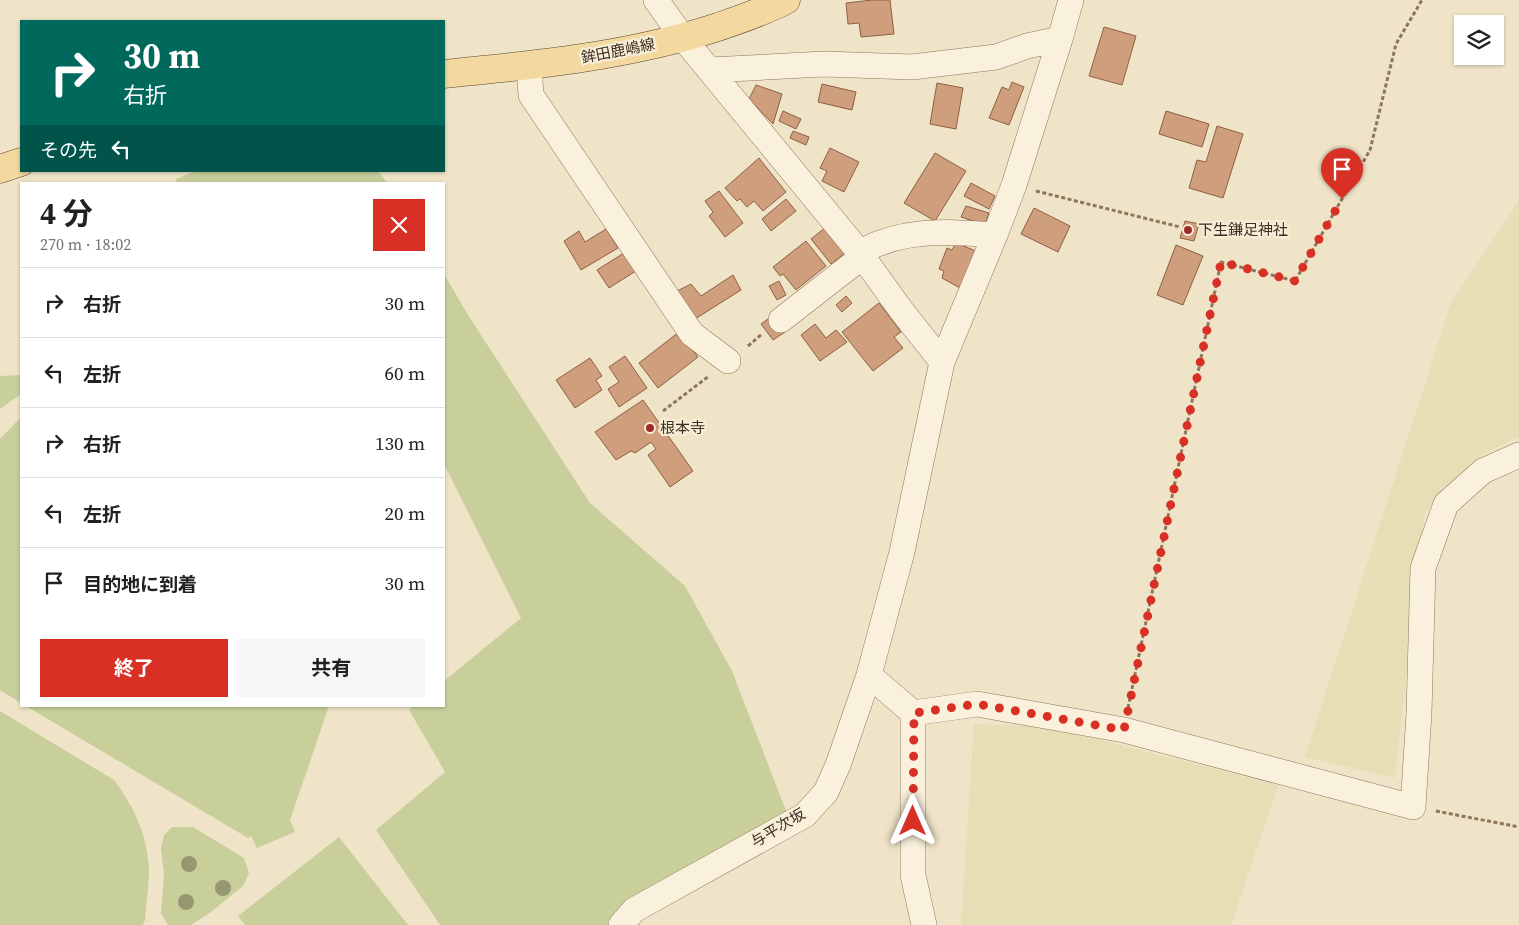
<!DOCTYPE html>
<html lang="ja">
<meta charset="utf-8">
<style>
:root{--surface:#fff;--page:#f6f6f6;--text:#202124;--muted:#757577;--line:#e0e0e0;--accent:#d93025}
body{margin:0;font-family:"Source Serif 4","Noto Sans JP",serif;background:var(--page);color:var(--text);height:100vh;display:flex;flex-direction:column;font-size:19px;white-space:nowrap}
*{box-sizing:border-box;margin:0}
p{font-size:16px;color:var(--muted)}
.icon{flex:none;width:28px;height:28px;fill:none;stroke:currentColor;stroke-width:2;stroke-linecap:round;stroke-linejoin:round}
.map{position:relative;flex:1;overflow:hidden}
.sheet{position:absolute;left:20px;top:182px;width:425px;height:525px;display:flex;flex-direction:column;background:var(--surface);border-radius:0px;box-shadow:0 1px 4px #0004}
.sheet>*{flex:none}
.hud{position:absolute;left:20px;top:20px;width:425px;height:152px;border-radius:0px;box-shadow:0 1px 4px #0004;background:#00695c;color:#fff;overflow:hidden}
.fabs{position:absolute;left:1454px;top:15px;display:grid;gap:10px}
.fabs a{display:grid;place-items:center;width:50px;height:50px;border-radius:0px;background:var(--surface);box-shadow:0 1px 4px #0004;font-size:25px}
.pin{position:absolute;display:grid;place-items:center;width:42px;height:42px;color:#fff;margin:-51px -21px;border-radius:50% 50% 50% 0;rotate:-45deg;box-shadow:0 0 5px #0007}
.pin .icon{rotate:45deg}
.me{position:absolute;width:55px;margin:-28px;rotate:0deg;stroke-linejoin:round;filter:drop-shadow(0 0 4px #0008)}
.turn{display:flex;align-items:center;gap:18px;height:105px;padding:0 20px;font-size:22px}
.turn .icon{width:65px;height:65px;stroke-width:2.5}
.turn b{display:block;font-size:35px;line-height:42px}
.then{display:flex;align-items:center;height:48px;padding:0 20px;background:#0003;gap:10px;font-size:19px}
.round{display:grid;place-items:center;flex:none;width:52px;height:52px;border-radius:0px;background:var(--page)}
.overview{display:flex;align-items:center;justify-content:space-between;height:85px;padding:0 20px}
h1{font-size:30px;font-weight:700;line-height:38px}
.button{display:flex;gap:10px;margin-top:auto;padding:10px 20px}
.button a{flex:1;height:58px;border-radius:0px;background:var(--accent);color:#fff;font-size:20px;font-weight:700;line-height:58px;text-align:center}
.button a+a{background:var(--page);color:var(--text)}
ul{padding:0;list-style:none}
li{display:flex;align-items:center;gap:15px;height:70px;padding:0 20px;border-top:1px solid var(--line)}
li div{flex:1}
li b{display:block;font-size:19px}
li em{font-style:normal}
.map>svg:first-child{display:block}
.farmland{fill:#e6deb5}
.green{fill:#c9cf9b}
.building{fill:#cf9f7d;stroke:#8d5f41}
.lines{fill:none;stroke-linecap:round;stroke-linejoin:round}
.minor-casing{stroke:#8d765c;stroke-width:26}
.major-casing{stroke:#5b4430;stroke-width:29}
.path{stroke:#8d765c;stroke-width:3;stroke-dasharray:4 2.5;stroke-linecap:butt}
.minor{stroke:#faf1dc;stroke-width:25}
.major{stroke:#f3d9a0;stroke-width:28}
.tree{fill:#96986f}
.route{stroke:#d93025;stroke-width:9;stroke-dasharray:0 16.2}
.poi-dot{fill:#9e2a2b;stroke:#f7eed8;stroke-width:2}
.labels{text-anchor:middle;stroke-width:4.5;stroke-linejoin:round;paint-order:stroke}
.street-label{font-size:15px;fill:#3d2e20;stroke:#f7eed8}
.poi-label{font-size:15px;fill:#3d2e20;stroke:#f7eed8;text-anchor:start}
</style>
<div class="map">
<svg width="1519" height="925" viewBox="0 0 1519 925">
<rect width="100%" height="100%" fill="#f0e4c8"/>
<path class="farmland" d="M 1519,201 L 1519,436 L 1482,455 L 1442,489 L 1424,516 L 1395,778 L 1305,757 L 1451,303 Z
M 974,724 L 1048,727 L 1278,785 L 1231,925 L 961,925 Z"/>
<path class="green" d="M 196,171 L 378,171 L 388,184 L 177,184 L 176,179 Z
M 444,274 L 468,315 L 590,503 L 685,586 L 732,671 L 788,816 L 617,917 L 609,925 L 440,925 L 376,830 L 445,772 L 409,710 L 413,706 L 444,706 L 444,681 L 521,618 L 444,464 Z
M 21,375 L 21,394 L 0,409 L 0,376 Z
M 21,417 L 21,703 L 0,690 L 0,439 Z
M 26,706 L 329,706 L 290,820 L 295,832 L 257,848 L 251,836 L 248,838 Z
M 0,711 L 114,780 C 134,806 148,837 149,870 C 149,886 146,904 145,920 L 143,925 L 0,925 Z
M 172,827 L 193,827 L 244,858 L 249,873 L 243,886 L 211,912 L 191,925 L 168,925 L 161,913 L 164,874 L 161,848 L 164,835 Z
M 339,837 L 408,925 L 245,925 L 238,916 Z"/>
<path class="building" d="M 872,0 L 890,0 L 894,34 L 861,37 L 859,23 L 848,24 L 846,3 Z
M 1104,27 L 1136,36 L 1122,85 L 1089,76 Z
M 1012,82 L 1024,87 L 1009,125 L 989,118 L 1002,87 L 1009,90 Z
M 937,83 L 963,88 L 956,129 L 930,124 Z
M 822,84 L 856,92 L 852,110 L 818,102 Z
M 756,85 L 782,94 L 773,124 L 749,99 Z
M 783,111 L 801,119 L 796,129 L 779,121 Z
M 1166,111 L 1209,124 L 1202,147 L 1159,134 Z
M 1217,126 L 1243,134 L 1223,198 L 1189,188 L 1197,160 L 1206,162 Z
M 793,131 L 809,137 L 806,145 L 790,138 Z
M 830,148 L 859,162 L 844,192 L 822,181 L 827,171 L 820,168 Z
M 935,153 L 966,171 L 935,221 L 904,203 Z
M 759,158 L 786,192 L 763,211 L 754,201 L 747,207 L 740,199 L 737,201 L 725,188 Z
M 971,183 L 995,196 L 989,209 L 964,196 Z
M 719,191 L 743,223 L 725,237 L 709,216 L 713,212 L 705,201 Z
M 786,199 L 796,211 L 771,231 L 762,219 Z
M 966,206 L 989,213 L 985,225 L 961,217 Z
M 1034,208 L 1070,226 L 1058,252 L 1021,234 Z
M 1185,221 L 1199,224 L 1194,241 L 1180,238 Z
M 826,227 L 846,252 L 831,264 L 811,239 Z
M 606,229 L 618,248 L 581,270 L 564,241 L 579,231 L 585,242 Z
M 806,241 L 826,266 L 796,290 L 783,274 L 780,276 L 773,267 Z
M 956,243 L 976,251 L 960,288 L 942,278 L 944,271 L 939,269 L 947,248 L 952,250 Z
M 1176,245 L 1203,256 L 1183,305 L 1157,295 Z
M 627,251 L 639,269 L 609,288 L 597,270 Z
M 733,275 L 741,290 L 695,319 L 677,291 L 691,284 L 701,296 Z
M 779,281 L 786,295 L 777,300 L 769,286 Z
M 846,296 L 852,303 L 842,312 L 836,305 Z
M 879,303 L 901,332 L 894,337 L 903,348 L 873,371 L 842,332 Z
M 772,316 L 785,332 L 773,340 L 761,324 Z
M 815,324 L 826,338 L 836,330 L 847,342 L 820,361 L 801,335 Z
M 679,332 L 698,357 L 658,388 L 639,363 Z
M 625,356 L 647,388 L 619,407 L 608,389 L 619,382 L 609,367 Z
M 590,358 L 602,376 L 596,380 L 602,390 L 575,408 L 556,380 Z
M 643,400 L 693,471 L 670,487 L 648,455 L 656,449 L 651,442 L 635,453 L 631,451 L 616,460 L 595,432 Z"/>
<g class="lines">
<defs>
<path id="minor" d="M 656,0 L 683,38 L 860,253 L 901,310 L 942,362
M 1071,0 L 1060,39 L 1014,185 L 995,235 L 942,362 L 902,552 L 869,675 L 913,713 L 977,704 L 1124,730 L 1413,807 L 1419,713 L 1423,568 L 1446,504 L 1483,471 L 1519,455
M 529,66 L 531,95 L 692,334 L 728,361
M 710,70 L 824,64 L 912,67 L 996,57 L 1027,46 L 1060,39
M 860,253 C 866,250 873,245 880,243 C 917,229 957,232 995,235
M 781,320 L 862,257
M 913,713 L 913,875 L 924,925
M 621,925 L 634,910 L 805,815 L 826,792 L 838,765 L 869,675"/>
<path id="major" d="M 444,74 C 536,65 629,56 718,27 C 741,19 765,11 786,0
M 0,169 L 21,162"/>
</defs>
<use href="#minor" class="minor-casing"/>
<use href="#major" class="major-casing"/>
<path class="path" d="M 1036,191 L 1180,227
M 748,346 L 762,334
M 663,411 L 709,376
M 1128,708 L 1221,262 L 1295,281 L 1370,150 L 1396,44 L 1422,0
M 1436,811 L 1519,827"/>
<use href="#minor" class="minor"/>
<use href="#major" class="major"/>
</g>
<g class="tree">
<circle cx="189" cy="864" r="8"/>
<circle cx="223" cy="888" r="8"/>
<circle cx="186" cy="902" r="8"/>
</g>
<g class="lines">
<path class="route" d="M 913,821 L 914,713 L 977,704 L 1124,730 L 1221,262 L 1295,281 L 1342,199"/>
</g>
<g class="poi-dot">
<circle cx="1188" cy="230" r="5"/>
<circle cx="650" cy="428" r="5"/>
</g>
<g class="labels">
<g class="street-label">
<text transform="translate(618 51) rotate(-11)" y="5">鉾田鹿嶋線</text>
<text transform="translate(778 828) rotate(-31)" y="5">与平次坂</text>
</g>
<g class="poi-label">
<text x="1198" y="235">下生鎌足神社</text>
<text x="660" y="433">根本寺</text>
</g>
</g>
</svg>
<div class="fabs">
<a><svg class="icon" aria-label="layers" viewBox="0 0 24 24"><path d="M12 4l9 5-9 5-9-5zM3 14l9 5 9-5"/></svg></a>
</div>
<div class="pin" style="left:1342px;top:199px;background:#d93025"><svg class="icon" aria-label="arrive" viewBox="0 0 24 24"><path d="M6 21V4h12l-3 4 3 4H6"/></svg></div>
<svg class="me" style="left:913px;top:821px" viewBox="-20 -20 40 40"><path d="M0-17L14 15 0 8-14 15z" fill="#d93025" stroke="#fff" stroke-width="4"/></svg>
<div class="hud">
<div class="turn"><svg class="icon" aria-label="right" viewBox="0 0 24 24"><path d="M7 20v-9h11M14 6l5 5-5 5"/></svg><div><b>30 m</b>右折</div></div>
<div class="then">その先<svg class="icon" aria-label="left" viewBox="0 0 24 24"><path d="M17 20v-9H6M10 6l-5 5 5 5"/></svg></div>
</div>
<section class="sheet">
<div class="overview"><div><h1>4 分</h1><p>270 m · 18:02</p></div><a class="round" style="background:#d93025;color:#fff"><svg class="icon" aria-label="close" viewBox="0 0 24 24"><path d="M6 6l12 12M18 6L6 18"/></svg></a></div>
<ul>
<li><svg class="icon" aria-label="right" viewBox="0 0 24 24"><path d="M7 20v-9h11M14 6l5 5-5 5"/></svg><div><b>右折</b></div><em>30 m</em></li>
<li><svg class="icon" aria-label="left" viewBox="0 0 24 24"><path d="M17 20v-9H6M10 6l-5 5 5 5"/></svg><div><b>左折</b></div><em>60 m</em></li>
<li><svg class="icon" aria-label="right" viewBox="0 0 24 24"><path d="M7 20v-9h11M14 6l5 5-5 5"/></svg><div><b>右折</b></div><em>130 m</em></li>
<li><svg class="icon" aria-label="left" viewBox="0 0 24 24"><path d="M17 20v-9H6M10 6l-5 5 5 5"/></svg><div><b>左折</b></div><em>20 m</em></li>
<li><svg class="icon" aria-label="arrive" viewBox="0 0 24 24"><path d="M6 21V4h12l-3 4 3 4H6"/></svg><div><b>目的地に到着</b></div><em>30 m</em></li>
</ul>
<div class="button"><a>終了</a><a>共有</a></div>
</section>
</div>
